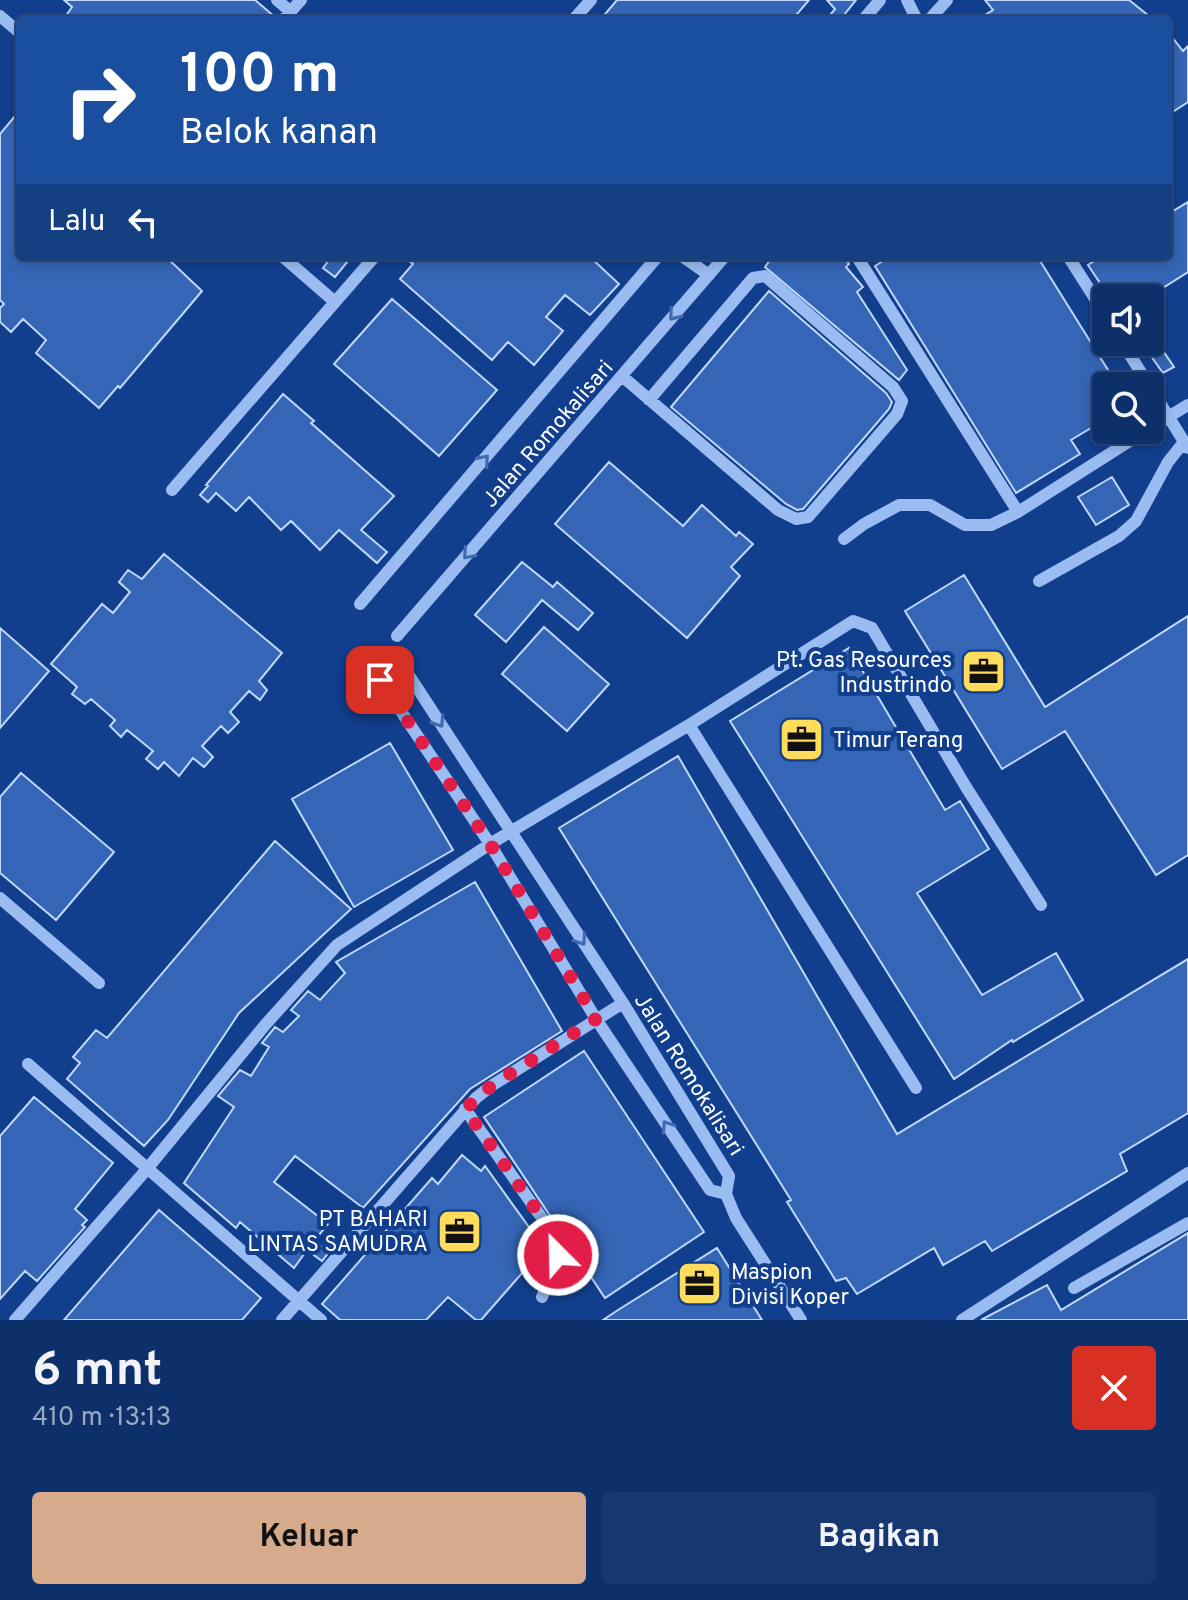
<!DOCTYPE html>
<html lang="id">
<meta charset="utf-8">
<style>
:root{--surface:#0d2f6a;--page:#163770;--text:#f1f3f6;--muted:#9aa9c1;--line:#2d4a7e;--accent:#d6ab8b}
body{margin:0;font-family:Overpass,sans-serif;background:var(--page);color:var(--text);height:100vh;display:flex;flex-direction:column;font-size:30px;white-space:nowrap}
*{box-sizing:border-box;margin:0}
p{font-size:26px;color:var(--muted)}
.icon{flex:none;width:44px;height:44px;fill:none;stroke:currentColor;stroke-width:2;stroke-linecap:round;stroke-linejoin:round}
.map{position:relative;height:1320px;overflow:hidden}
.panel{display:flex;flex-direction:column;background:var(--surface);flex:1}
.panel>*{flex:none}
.banner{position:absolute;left:16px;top:16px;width:1156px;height:244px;border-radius:8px;box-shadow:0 4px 12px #0003,0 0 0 2px var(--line);background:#1a4fa0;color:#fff;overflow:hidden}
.controls{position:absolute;left:1092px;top:284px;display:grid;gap:16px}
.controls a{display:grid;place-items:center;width:72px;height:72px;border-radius:8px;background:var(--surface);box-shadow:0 4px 12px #0003,0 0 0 2px var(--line);font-size:40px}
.pin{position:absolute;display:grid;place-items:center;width:68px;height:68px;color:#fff;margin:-34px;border-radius:16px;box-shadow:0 4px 12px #0006}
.me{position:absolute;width:88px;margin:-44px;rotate:337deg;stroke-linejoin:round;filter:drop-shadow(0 0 6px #0008)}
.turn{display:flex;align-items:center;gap:28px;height:168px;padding:0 32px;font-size:36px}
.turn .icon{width:104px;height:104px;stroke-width:2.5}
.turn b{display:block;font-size:56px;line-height:68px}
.then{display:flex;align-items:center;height:76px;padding:0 32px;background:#0003;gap:16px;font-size:30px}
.round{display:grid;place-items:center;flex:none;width:84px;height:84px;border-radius:8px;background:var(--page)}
.headline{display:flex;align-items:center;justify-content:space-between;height:136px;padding:0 32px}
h1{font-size:48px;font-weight:700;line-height:60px}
.cta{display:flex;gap:16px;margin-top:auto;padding:16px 32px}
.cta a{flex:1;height:92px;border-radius:8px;background:var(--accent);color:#111;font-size:32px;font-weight:700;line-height:92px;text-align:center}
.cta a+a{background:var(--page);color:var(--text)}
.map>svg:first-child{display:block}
.building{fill:#3465b6;stroke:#c1d8fd;stroke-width:2}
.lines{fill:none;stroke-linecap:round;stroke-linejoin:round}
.minor{stroke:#9abcf2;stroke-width:12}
.oneway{stroke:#416bb1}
.route{stroke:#e11d48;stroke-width:14;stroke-dasharray:0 25.2}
.labels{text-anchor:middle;stroke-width:8;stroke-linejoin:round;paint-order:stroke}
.street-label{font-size:22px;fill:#fff;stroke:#113f8e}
.poi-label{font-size:22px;fill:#fff;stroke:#113f8e;text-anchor:end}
</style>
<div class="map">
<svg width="1188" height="1320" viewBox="0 0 1188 1320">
<rect width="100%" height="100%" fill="#113f8e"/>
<path class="building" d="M 64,0 L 255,0 L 275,17 L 274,20 L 63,20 L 72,7 Z
M 617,0 L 809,0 L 792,20 L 600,20 Z
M 827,0 L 856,0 L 840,20 L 826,20 L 835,9 Z
M 985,0 L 1129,0 L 1154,20 L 977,20 L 993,10 Z
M 1168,32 L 1183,51 L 1188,46 L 1188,102 L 1168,115 Z
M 20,110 L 20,256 L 165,256 L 202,291 L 120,388 L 118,386 L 99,408 L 36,353 L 46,340 L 23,319 L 11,332 L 0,322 L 0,308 L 4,304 L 0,300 L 0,134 Z
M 1188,202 L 1188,272 L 1147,298 L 1110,298 L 1088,265 L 1102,256 L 1168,256 L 1168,214 Z
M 332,256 L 352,256 L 335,277 L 323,268 Z
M 403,256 L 589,256 L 619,284 L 590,315 L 565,295 L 546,317 L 563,331 L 534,365 L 508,342 L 492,360 L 400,279 L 413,264 Z
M 773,256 L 843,256 L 849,264 L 846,267 L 863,287 L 857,292 L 907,370 L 899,380 L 765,267 Z
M 891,256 L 1037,256 L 1118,386 L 1106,386 L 1106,419 L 1071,440 L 1080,454 L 1016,493 L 875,266 Z
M 769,291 L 886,393 L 892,402 L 889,409 L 803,509 L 797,510 L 786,504 L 671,407 Z
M 392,299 L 497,390 L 439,456 L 334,364 Z
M 1141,342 L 1157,342 L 1174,367 L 1163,373 Z
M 283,394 L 314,421 L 311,423 L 394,496 L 361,530 L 387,552 L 377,563 L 339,530 L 320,550 L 291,521 L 281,530 L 249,497 L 236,511 L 216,493 L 208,502 L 200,495 L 208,486 L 206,485 Z
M 609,462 L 683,526 L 702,505 L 736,536 L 739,532 L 753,544 L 731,567 L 740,576 L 687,638 L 555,524 Z
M 1112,477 L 1129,505 L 1096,525 L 1078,497 Z
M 164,554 L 282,653 L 259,681 L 267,690 L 260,700 L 249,691 L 230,712 L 239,722 L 228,733 L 221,726 L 202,746 L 213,757 L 204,767 L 193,758 L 179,776 L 164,762 L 158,769 L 146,759 L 153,751 L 127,730 L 121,737 L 110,726 L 115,720 L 91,699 L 85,704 L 72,694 L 77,687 L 51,664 L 102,604 L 113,613 L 130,592 L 119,582 L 128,570 L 142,579 Z
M 522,562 L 553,587 L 557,582 L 593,613 L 578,630 L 542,600 L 506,642 L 475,615 Z
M 964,575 L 1045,707 L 1188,616 L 1188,855 L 1156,875 L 1065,731 L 1002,769 L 905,611 Z
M 544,627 L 609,684 L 567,731 L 502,674 Z
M 0,628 L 49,671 L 0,728 Z
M 849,648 L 945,810 L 960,801 L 989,849 L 917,893 L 982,995 L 1056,953 L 1083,1000 L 1013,1042 L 1012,1040 L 954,1079 L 730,721 Z
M 390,743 L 453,850 L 354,907 L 292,799 Z
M 678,756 L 897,1134 L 1188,959 L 1188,1113 L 1120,1154 L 1127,1171 L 992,1251 L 985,1241 L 943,1265 L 934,1248 L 857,1294 L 846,1278 L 836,1281 L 787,1202 L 791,1200 L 559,828 Z
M 21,773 L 114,852 L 56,920 L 0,873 L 0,797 Z
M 275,841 L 351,909 L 239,1013 L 168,1120 L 144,1146 L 67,1079 L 80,1063 L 73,1057 L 96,1030 L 107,1038 Z
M 475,882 L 562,1031 L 470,1089 L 363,1208 L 295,1156 L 274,1182 L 328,1224 L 314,1241 L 329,1252 L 322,1261 L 307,1250 L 294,1268 L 240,1222 L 236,1228 L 184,1183 L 234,1107 L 218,1096 L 240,1070 L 251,1076 L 269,1047 L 262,1043 L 275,1027 L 283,1032 L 299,1016 L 291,1010 L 308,991 L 320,1000 L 345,973 L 336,962 Z
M 584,1051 L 704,1232 L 605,1298 L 484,1117 Z
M 34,1097 L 113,1163 L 75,1209 L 87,1220 L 82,1225 L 85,1227 L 37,1281 L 25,1271 L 0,1299 L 0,1136 Z
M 462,1155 L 481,1171 L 485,1166 L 544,1248 L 481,1320 L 476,1320 L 448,1297 L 426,1320 L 340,1320 L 322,1304 L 432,1178 L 438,1184 Z
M 159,1210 L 261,1298 L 242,1320 L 64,1320 Z
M 1188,1233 L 1188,1320 L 981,1320 L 1047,1285 L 1061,1310 Z
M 717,1248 L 762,1320 L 603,1320 L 618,1310 Z"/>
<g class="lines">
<path class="minor" d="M 277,0 L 291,12
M 907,0 L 917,20
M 0,16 L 20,33
M 283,20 L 301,0
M 573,20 L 591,0
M 863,20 L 880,0
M 929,20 L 947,0
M 282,256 L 335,302
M 682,256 L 709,275
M 859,256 L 859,260 L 1018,512
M 1068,256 L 1106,316
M 1122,342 L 1188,448
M 623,377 L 778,510 L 796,519 L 808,517 L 897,414 L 902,401 L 893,387 L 765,276 L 753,278 L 649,400
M 1150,428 L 1188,405
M 172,490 L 375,256
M 844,539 L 864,524 L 899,505 L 930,505 L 965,525 L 991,525 L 1018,512 L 1147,430
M 1039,581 L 1119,536 L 1136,521 L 1168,462 L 1184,442
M 360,604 L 658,256
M 397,636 L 725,256
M 397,657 L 623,1003 L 729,1176 L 726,1194
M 380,680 L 490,844 L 596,1019 L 710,1190 L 726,1194
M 689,725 L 916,1088
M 0,898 L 99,983
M 28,1064 L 321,1320
M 465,1109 L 554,1235 C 563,1256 550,1277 542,1297
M 726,1194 L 736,1218 L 801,1320
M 1074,1288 L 1188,1223
M 15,1320 L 147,1169 L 265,1025 L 337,945 L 490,844 L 689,725 L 853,621 L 872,628 L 966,787 L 1041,905
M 282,1320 L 476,1098 L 491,1086 L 623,1003
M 962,1320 L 1188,1173"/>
</g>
<defs><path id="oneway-chevron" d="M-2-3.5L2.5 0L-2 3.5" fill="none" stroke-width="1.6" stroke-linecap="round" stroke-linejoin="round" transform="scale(2)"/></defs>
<g class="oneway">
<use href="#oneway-chevron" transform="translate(674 315) rotate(130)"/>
<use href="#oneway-chevron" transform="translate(484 460) rotate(-49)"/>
<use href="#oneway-chevron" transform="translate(468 554) rotate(131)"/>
<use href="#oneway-chevron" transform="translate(439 722) rotate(57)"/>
<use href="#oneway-chevron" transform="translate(581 940) rotate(56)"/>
<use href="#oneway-chevron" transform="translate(667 1126) rotate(-124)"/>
</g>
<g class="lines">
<path class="route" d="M 380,680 L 490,844 L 596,1019 L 491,1086 L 465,1109 L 554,1235 L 559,1246 L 558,1255"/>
</g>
<defs>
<symbol id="office-square" viewBox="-11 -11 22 22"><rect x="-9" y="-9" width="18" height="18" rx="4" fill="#ffdc5b" stroke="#113f8e"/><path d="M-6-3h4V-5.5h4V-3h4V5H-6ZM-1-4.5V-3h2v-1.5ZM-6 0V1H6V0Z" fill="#111"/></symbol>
</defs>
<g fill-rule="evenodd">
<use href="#office-square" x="958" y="646" width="51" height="51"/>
<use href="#office-square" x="776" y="714" width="51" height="51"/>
<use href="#office-square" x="434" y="1206" width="51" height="51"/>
<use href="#office-square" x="674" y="1258" width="51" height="51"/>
</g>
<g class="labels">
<g class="street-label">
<text transform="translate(547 433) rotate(-49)" y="8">Jalan Romokalisari</text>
<text transform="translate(690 1074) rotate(58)" y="8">Jalan Romokalisari</text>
</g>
<g class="poi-label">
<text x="952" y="667">Pt. Gas Resources<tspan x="952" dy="25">Industrindo</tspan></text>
<text x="833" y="747" text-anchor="start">Timur Terang</text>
<text x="428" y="1226">PT BAHARI<tspan x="428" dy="25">LINTAS SAMUDRA</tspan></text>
<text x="731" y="1279" text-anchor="start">Maspion<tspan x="731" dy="25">Divisi Koper</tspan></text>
</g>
</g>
</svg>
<div class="controls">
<a><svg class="icon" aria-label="sound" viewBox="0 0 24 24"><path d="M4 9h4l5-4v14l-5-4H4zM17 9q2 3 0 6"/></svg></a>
<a><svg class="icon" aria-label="search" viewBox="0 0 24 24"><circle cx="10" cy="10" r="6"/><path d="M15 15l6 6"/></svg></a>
</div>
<div class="pin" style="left:380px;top:680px;background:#d93025"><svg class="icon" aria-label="arrive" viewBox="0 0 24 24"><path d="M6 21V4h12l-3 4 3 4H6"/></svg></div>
<svg class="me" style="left:558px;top:1255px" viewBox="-20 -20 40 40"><circle r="17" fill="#e11d48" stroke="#fff" stroke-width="3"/><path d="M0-11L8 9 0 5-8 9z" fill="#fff"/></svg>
<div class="banner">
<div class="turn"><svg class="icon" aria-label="right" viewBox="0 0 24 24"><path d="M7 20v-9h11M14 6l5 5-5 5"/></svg><div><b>100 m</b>Belok kanan</div></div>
<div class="then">Lalu<svg class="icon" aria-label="left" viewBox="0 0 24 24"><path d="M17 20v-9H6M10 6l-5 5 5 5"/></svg></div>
</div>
</div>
<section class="panel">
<div class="headline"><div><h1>6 mnt</h1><p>410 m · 13:13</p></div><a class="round" style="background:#d93025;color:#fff"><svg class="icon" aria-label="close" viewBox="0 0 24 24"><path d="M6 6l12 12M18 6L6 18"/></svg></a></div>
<div class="cta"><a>Keluar</a><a>Bagikan</a></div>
</section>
